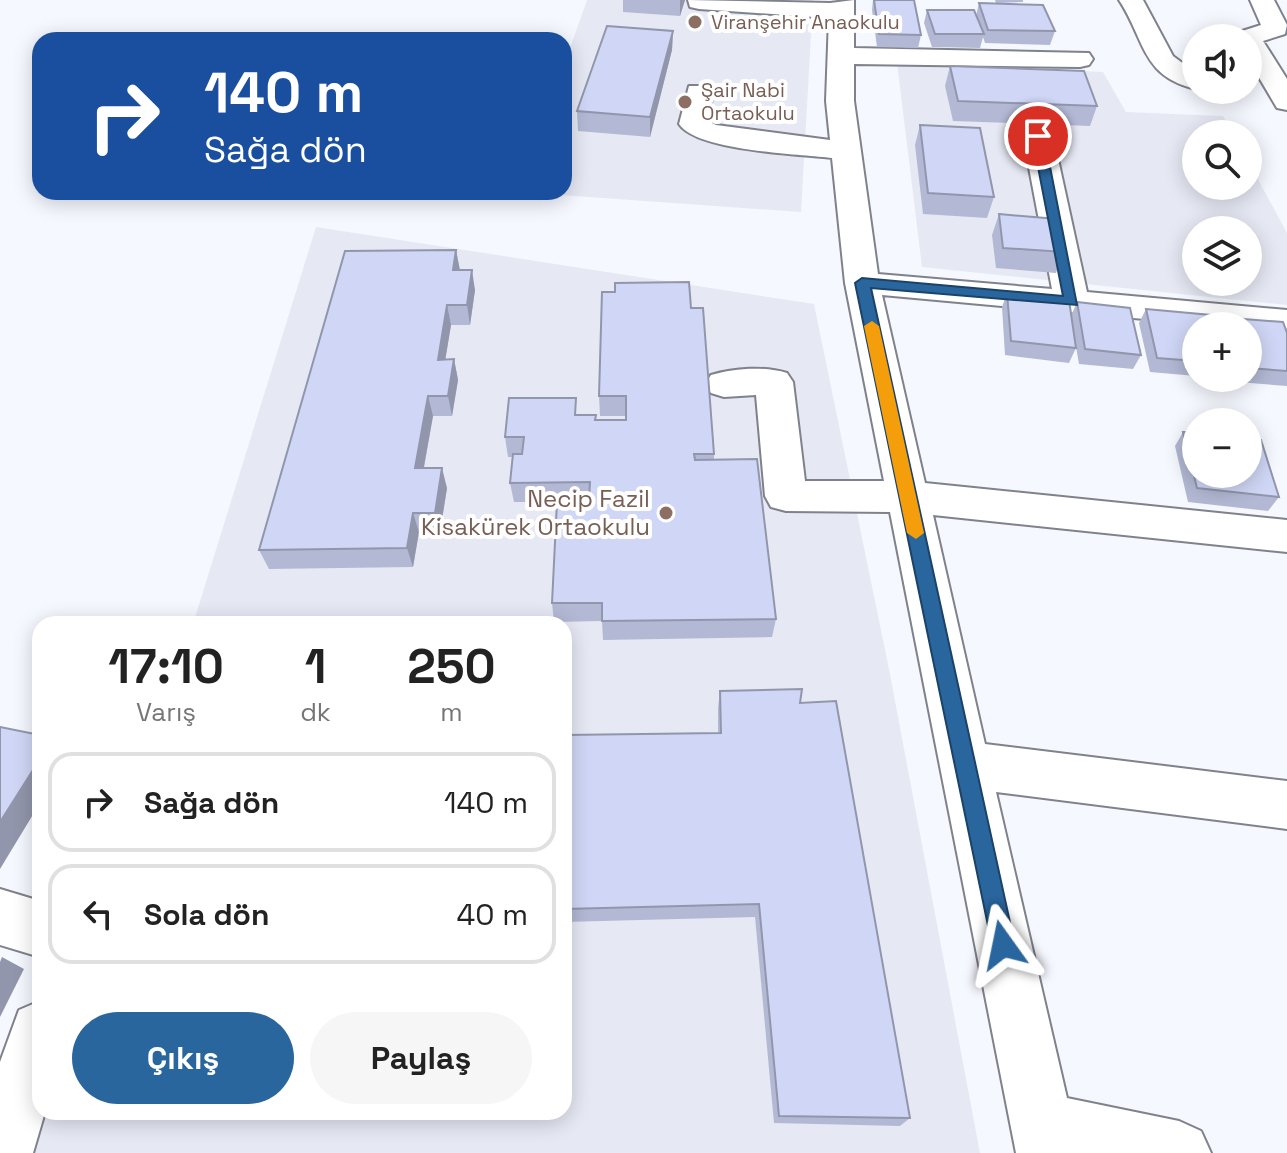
<!DOCTYPE html>
<html lang="tr">
<meta charset="utf-8">
<style>
:root{--surface:#fff;--page:#f6f6f6;--text:#222;--muted:#767676;--line:#e0e0e0;--accent:#2a669e}
body{margin:0;font-family:"Space Grotesk",sans-serif;background:var(--page);color:var(--text);height:100vh;display:flex;flex-direction:column;font-size:30px;white-space:nowrap}
*{box-sizing:border-box;margin:0}
p{font-size:26px;color:var(--muted)}
.icon{flex:none;width:44px;height:44px;fill:none;stroke:currentColor;stroke-width:2;stroke-linecap:round;stroke-linejoin:round}
.map{position:relative;flex:1;overflow:hidden}
.drawer{position:absolute;left:32px;top:616px;width:540px;height:504px;display:flex;flex-direction:column;background:var(--surface);border-radius:24px;box-shadow:0 4px 20px #0003}
.drawer>*{flex:none}
.top-card{position:absolute;left:32px;top:32px;width:540px;height:168px;border-radius:24px;box-shadow:0 4px 20px #0003;background:#1a4fa0;color:#fff;overflow:hidden}
.fabs{position:absolute;left:1182px;top:24px;display:grid;gap:16px}
.fabs a{display:grid;place-items:center;width:80px;height:80px;border-radius:50%;background:var(--surface);box-shadow:0 4px 20px #0003;font-size:40px}
.pin{position:absolute;display:grid;place-items:center;width:68px;height:68px;color:#fff;margin:-34px;border:4px solid #fff;border-radius:50%;box-shadow:0 2px 8px #0007}
.me{position:absolute;width:88px;margin:-44px;rotate:348deg;stroke-linejoin:round;filter:drop-shadow(0 0 6px #0008)}
.turn{display:flex;align-items:center;gap:28px;height:168px;padding:0 40px;font-size:36px}
.turn .icon{width:104px;height:104px;stroke-width:2.5}
.turn b{display:block;font-size:56px;line-height:68px}
.eta{display:flex;justify-content:space-evenly;align-items:center;height:136px;text-align:center}
.eta b{font-size:48px;font-weight:700;line-height:56px}
.action{display:flex;gap:16px;margin-top:auto;padding:16px 40px}
.action a{flex:1;height:92px;border-radius:48px;background:var(--accent);color:#fff;font-size:32px;font-weight:700;line-height:92px;text-align:center}
.action a+a{background:var(--page);color:var(--text)}
ul{padding:0;list-style:none}
li{display:flex;align-items:center;gap:24px;height:100px;margin:0 16px 12px;padding:0 24px;border:4px solid var(--line);border-radius:24px}
li div{flex:1}
li b{display:block;font-size:30px}
li em{font-style:normal}
.map>svg:first-child{display:block}
.built{fill:#e6e9f4;fill-rule:evenodd}
.lines{fill:none;stroke-linecap:round;stroke-linejoin:round}
.minor-casing{stroke:#7f828c;stroke-width:4}
.minor{fill:#fff;fill-rule:evenodd}
.wall{fill:#b3b9d4}
.shaded-wall{fill:#9296ac}
.building{fill:#d0d7f6;stroke:#9296ac;stroke-width:2}
.route{fill:#2a669e;stroke:#1b4267;stroke-width:2}
.slow{fill:#f59e0b}
.education-dot{fill:#8d6e63;stroke:#fff;stroke-width:3}
.labels{text-anchor:middle;stroke-width:8;stroke-linejoin:round;paint-order:stroke}
.far-education-label{font-size:20px;fill:#785e54;stroke:#fff;text-anchor:start}
.education-label{font-size:24px;fill:#785e54;stroke:#fff;text-anchor:end}
</style>
<div class="map">
<svg width="1287" height="1153" viewBox="0 0 1287 1153">
<rect width="100%" height="100%" fill="#f6f8ff"/>
<path class="built" d="M 587,0 L 813,0 L 801,212 L 518,192 L 564,192 L 564,65 Z
M 897,63 L 1103,72 L 1126,112 L 1223,116 L 1233,134 L 1196,134 L 1196,186 L 1248,186 L 1248,161 L 1287,233 L 1287,305 L 922,267 ZM 1196,230 L 1248,230 L 1248,282 L 1196,282 Z
M 316,227 L 814,304 L 889,669 L 980,1153 L 30,1153 L 42,1112 L 564,1112 L 564,624 L 193,624 Z"/>
<g class="lines">
<defs>
<path id="minor" d="M 688,0 L 830,3 L 854,0 L 854,48 L 1089,53 L 1093,59 L 1089,65 L 1080,67 L 854,64 L 854,101 L 878,274 L 1052,289 L 1023,136 L 1028,130 L 1048,130 L 1053,136 L 1087,292 L 1287,310 L 1287,332 L 882,295 L 925,483 L 1287,520 L 1287,552 L 933,515 L 985,744 L 1287,781 L 1287,829 L 996,792 L 1067,1098 L 1179,1121 L 1201,1131 L 1211,1153 L 1016,1153 L 890,512 L 786,511 L 771,507 L 765,496 L 756,395 L 724,397 L 711,393 L 705,384 L 711,375 C 734,368 764,366 787,373 L 793,382 L 805,481 L 884,481 L 845,283 L 832,158 C 798,154 697,151 679,124 L 689,86 L 709,86 L 713,92 L 708,121 L 716,125 L 830,140 L 826,101 L 829,18 L 699,9 L 690,7 Z
M 1119,0 L 1143,0 L 1173,56 L 1196,73 L 1196,89 C 1141,76 1146,41 1119,0 Z
M 1250,0 L 1274,0 L 1287,25 L 1285,34 L 1263,41 L 1287,79 L 1287,110 L 1277,108 L 1248,59 L 1248,38 L 1235,37 L 1239,32 L 1261,25 Z
M 0,889 L 40,901 L 40,957 L 0,945 Z
M 40,1001 L 40,1112 L 45,1112 L 33,1153 L 0,1153 L 0,1062 L 19,1010 Z"/>
</defs>
<use href="#minor" class="minor-casing"/>
<use href="#minor" class="minor"/>
</g>
<path class="wall" d="M 623,0 L 685,0 L 680,16 L 623,12 Z
M 873,0 L 914,0 L 921,35 L 918,48 L 877,47 L 872,10 Z
M 995,0 L 1023,0 L 1023,2 L 996,3 Z
M 979,3 L 1055,31 L 1050,45 L 985,43 L 983,37 L 980,48 L 932,47 L 924,23 L 927,10 L 976,16 Z
M 673,31 L 672,50 L 650,137 L 578,131 L 577,111 Z
M 950,66 L 1097,106 L 1090,126 L 953,121 L 945,86 Z
M 920,125 L 994,197 L 987,218 L 923,214 L 915,145 Z
M 999,214 L 1064,252 L 1056,273 L 996,268 L 992,235 Z
M 456,250 L 460,270 L 475,290 L 470,325 L 451,325 L 445,360 L 454,359 L 458,380 L 452,416 L 433,416 L 424,468 L 447,488 L 440,532 L 419,532 L 413,567 L 269,569 L 259,550 Z
M 1007,293 L 1071,316 L 1077,302 L 1141,355 L 1133,369 L 1079,364 L 1072,324 L 1076,348 L 1069,363 L 1005,355 L 1002,307 Z
M 691,308 L 714,454 L 714,459 L 776,619 L 772,637 L 603,640 L 602,621 L 554,622 L 552,603 L 557,502 L 514,502 L 510,483 L 513,457 L 508,457 L 505,437 L 577,415 L 596,420 L 626,420 L 626,416 L 600,416 L 599,396 Z
M 1146,309 L 1214,324 L 1218,317 L 1286,330 L 1287,327 L 1287,386 L 1225,381 L 1225,378 L 1248,378 L 1248,326 L 1196,326 L 1196,376 L 1150,372 L 1139,323 Z
M 1183,432 L 1279,497 L 1268,511 L 1188,502 L 1175,446 Z
M 720,691 L 800,703 L 910,1118 L 900,1126 L 774,1123 L 755,917 L 564,922 L 564,735 L 718,733 L 718,708 Z"/>
<path class="shaded-wall" d="M 680,0 L 685,0 L 680,16 Z
M 673,31 L 672,50 L 650,137 L 650,117 Z
M 456,250 L 460,271 L 453,270 Z
M 472,270 L 475,290 L 470,325 L 467,305 Z
M 447,305 L 451,325 L 442,380 L 438,360 Z
M 454,359 L 458,380 L 452,416 L 448,396 Z
M 428,396 L 433,416 L 420,488 L 415,468 Z
M 442,468 L 447,488 L 440,532 L 435,513 Z
M 413,513 L 419,532 L 413,567 L 407,548 Z
M 40,759 L 40,803 L 0,869 L 0,822 Z
M 2,957 L 24,969 L 0,1017 L 0,962 Z"/>
<path class="building" d="M 874,0 L 914,0 L 921,35 L 879,34 Z
M 979,3 L 1043,5 L 1055,31 L 988,30 Z
M 927,10 L 974,10 L 984,34 L 935,34 Z
M 607,26 L 673,31 L 650,117 L 577,111 Z
M 950,66 L 1084,71 L 1097,106 L 958,101 Z
M 920,125 L 980,128 L 994,197 L 928,193 Z
M 999,214 L 1057,219 L 1064,252 L 1003,248 Z
M 456,250 L 453,270 L 472,270 L 467,305 L 447,305 L 438,360 L 454,359 L 448,396 L 428,396 L 415,468 L 442,468 L 435,513 L 413,513 L 407,548 L 259,550 L 345,251 Z
M 689,282 L 691,308 L 703,308 L 714,454 L 694,454 L 695,460 L 757,459 L 776,619 L 602,621 L 602,603 L 552,603 L 557,502 L 589,501 L 590,482 L 510,483 L 513,454 L 522,454 L 524,437 L 505,437 L 509,398 L 576,398 L 575,415 L 596,415 L 595,420 L 626,420 L 626,396 L 599,396 L 602,292 L 615,292 L 615,283 Z
M 1007,293 L 1069,300 L 1076,348 L 1011,341 Z
M 1077,302 L 1130,308 L 1141,355 L 1085,349 Z
M 1146,309 L 1211,315 L 1214,326 L 1196,326 L 1196,361 L 1157,358 Z
M 1218,317 L 1283,322 L 1287,333 L 1287,371 L 1248,368 L 1248,326 L 1221,326 Z
M 1183,432 L 1196,433 L 1196,474 L 1248,474 L 1248,439 L 1261,440 L 1279,497 L 1197,488 Z
M 802,689 L 800,703 L 836,701 L 910,1118 L 779,1116 L 759,904 L 564,909 L 564,735 L 721,733 L 720,691 Z
M 0,727 L 40,735 L 40,759 L 0,822 Z"/>
<path class="route" d="M 1038,133 L 1044,136 L 1077,305 L 871,288 L 1015,945 L 1011,953 L 1003,956 L 995,953 L 992,945 L 855,283 L 862,278 L 1063,296 L 1032,136 Z"/>
<path class="slow" d="M 872,321 L 879,326 L 924,533 L 916,539 L 907,533 L 864,326 Z"/>
<g class="education-dot">
<circle cx="695" cy="22" r="8"/>
<circle cx="685" cy="102" r="8"/>
<circle cx="666" cy="513" r="8"/>
</g>
<g class="labels">
<g class="far-education-label">
<text x="711" y="29">Viranşehir Anaokulu</text>
<text x="701" y="97">Şair Nabi<tspan x="701" dy="23">Ortaokulu</tspan></text>
</g>
<g class="education-label">
<text x="650" y="507">Necip Fazil<tspan x="650" dy="28">Kisakürek Ortaokulu</tspan></text>
</g>
</g>
</svg>
<div class="fabs">
<a><svg class="icon" aria-label="sound" viewBox="0 0 24 24"><path d="M4 9h4l5-4v14l-5-4H4zM17 9q2 3 0 6"/></svg></a>
<a><svg class="icon" aria-label="search" viewBox="0 0 24 24"><circle cx="10" cy="10" r="6"/><path d="M15 15l6 6"/></svg></a>
<a><svg class="icon" aria-label="layers" viewBox="0 0 24 24"><path d="M12 4l9 5-9 5-9-5zM3 14l9 5 9-5"/></svg></a>
<a>+</a>
<a>−</a>
</div>
<div class="pin" style="left:1038px;top:136px;background:#d93025"><svg class="icon" aria-label="arrive" viewBox="0 0 24 24"><path d="M6 21V4h12l-3 4 3 4H6"/></svg></div>
<svg class="me" style="left:1003px;top:945px" viewBox="-20 -20 40 40"><path d="M0-17L14 15 0 8-14 15z" fill="#2a669e" stroke="#fff" stroke-width="4"/></svg>
<div class="top-card">
<div class="turn"><svg class="icon" aria-label="right" viewBox="0 0 24 24"><path d="M7 20v-9h11M14 6l5 5-5 5"/></svg><div><b>140 m</b>Sağa dön</div></div>
</div>
<section class="drawer">
<div class="eta">
<div><b>17:10</b><p>Varış</p></div>
<div><b>1</b><p>dk</p></div>
<div><b>250</b><p>m</p></div>
</div>
<ul>
<li><svg class="icon" aria-label="right" viewBox="0 0 24 24"><path d="M7 20v-9h11M14 6l5 5-5 5"/></svg><div><b>Sağa dön</b></div><em>140 m</em></li>
<li><svg class="icon" aria-label="left" viewBox="0 0 24 24"><path d="M17 20v-9H6M10 6l-5 5 5 5"/></svg><div><b>Sola dön</b></div><em>40 m</em></li>
</ul>
<div class="action"><a>Çıkış</a><a>Paylaş</a></div>
</section>
</div>
